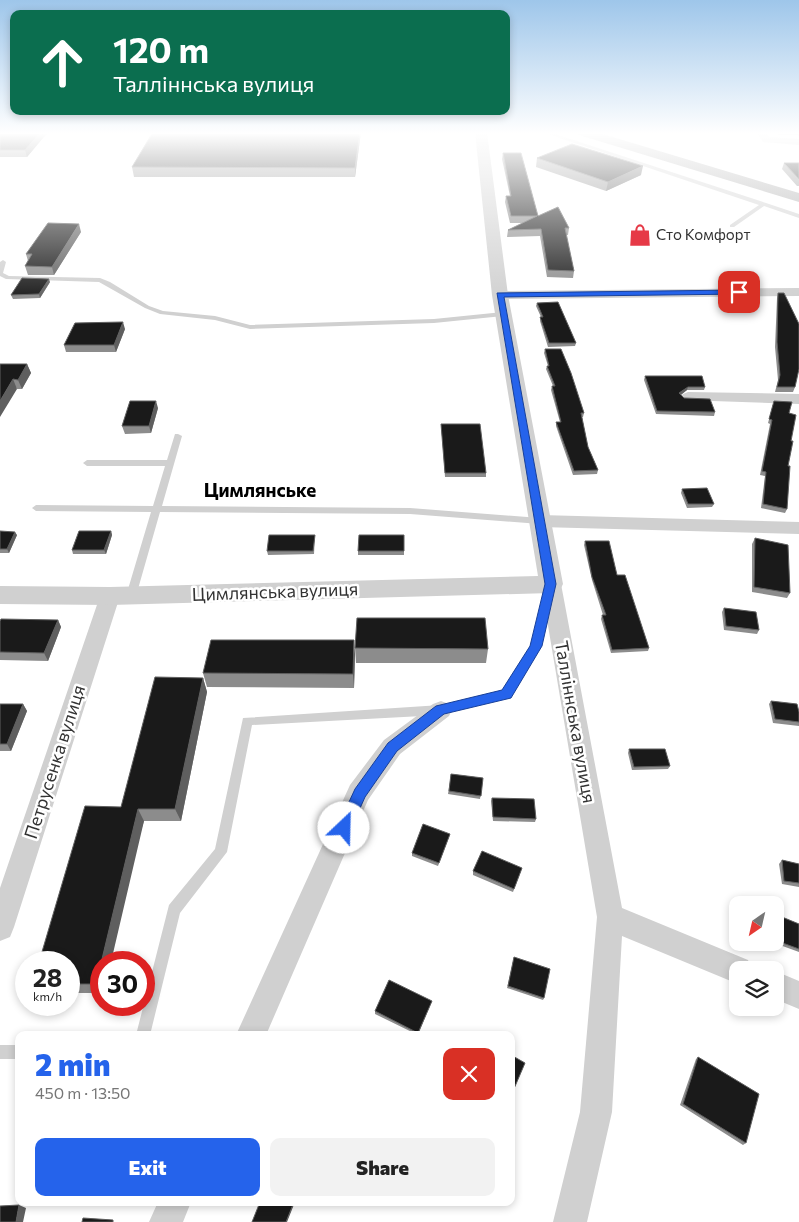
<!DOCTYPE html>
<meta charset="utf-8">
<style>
:root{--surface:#fff;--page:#f2f2f2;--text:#222;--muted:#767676;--accent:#2563eb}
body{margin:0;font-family:Commissioner,sans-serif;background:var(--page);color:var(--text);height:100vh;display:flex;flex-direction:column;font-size:19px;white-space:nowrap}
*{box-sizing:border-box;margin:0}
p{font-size:16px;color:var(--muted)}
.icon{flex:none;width:28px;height:28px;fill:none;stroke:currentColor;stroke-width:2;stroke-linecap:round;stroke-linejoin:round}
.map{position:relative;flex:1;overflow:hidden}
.details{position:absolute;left:15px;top:1031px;width:500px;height:175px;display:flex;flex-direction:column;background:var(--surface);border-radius:10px;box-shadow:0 2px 8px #0003}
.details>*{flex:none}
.hud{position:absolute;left:10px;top:10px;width:500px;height:105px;border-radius:10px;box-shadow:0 2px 8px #0003;background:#0b6e4f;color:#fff;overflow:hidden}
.needle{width:32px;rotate:214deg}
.buttons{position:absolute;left:729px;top:896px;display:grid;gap:10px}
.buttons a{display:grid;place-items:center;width:55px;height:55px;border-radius:10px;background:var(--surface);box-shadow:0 2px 8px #0003;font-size:25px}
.speed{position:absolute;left:15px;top:951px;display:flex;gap:10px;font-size:25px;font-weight:700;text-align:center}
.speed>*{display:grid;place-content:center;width:65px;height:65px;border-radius:50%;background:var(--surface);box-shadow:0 2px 8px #0003;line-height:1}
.speed small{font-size:12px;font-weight:400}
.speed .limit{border:8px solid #d22;background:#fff;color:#111}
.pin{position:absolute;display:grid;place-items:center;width:42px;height:42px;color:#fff;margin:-21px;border-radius:10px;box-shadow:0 2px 8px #0006}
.me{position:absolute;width:55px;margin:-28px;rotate:24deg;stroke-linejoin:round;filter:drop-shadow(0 0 4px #0008)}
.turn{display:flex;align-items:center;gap:18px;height:105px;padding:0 20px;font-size:22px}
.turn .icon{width:65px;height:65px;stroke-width:2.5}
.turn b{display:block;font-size:35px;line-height:42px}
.round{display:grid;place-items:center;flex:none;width:52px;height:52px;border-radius:10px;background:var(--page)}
.headline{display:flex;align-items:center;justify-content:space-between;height:85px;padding:0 20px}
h1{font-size:30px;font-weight:800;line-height:38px;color:var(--accent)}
.button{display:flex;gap:10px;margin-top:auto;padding:10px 20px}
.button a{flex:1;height:58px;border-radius:10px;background:var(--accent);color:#fff;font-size:20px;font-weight:800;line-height:58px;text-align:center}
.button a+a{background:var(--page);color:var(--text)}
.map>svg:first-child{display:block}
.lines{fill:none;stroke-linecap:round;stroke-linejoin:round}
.service{fill:#d0d0d0;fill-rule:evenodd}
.minor{fill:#d0d0d0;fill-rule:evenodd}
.tertiary{fill:#d0d0d0;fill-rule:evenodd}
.primary{fill:#ababab;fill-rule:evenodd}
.wall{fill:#8c8c8c}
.shaded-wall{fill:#5f5f5f}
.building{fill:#1a1a1a;stroke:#5f5f5f}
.route{fill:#2563eb;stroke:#184099}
.labels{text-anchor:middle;stroke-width:5;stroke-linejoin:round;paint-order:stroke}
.far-poi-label{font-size:15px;fill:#333;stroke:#fff;text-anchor:start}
.street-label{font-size:18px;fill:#333;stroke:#fff}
.neighbourhood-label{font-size:19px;font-weight:bold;fill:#000;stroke:#fff}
</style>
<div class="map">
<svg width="799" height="1222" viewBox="0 0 799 1222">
<rect width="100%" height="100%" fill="#fff"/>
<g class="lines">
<path class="service" d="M 542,132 L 549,132 L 766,203 L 799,214 L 799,218 L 764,206 L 734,227 L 730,227 L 730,225 L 759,205 Z
M 3,260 L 6,262 L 3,273 L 9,276 L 100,278 L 110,282 L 149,306 L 163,311 L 215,316 L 250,325 L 434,319 L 503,312 L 506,314 L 503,316 L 434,323 L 250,329 L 215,320 L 160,314 L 145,308 L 99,282 L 6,279 L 0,276 L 0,262 Z
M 175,434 L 178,434 L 182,436 L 162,506 L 410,508 L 540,518 L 544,521 L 540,524 L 410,514 L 160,512 L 136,596 L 131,600 L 126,596 L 151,512 L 36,511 L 32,508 L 36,505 L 153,506 L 165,466 L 87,466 L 83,463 L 87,460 L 167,460 Z
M 548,593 L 553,597 L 541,646 L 510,697 L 441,715 L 252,725 L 227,852 L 180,913 L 150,1035 L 136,1035 L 169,905 L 215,849 L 243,718 L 441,705 L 502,690 L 531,645 L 543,597 Z
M 0,1045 L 19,1045 L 19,1059 L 0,1059 Z"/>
<path class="minor" d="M 756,132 L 766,132 L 769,137 L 799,139 L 799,145 L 763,142 Z
M 799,288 L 799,296 L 500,299 L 494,295 L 500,291 Z
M 688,392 L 799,394 L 799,404 L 683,400 L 680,397 L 683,394 Z
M 540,515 L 799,522 L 799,534 L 540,527 L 534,525 L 531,521 L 534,517 Z
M 551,577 L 558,579 L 561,584 L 622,908 L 748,960 L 752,970 L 738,970 L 738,984 L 622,936 L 612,1112 L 587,1222 L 553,1222 L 580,1112 L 597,917 L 541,584 L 544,579 Z
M 110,589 L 117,591 L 120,596 L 14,927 L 10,937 L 0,941 L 0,888 L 100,596 L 103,591 Z
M 441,701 L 449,704 L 452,710 L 449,716 L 400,754 L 368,800 L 266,1035 L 236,1035 L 350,785 L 384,740 L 433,704 Z
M 775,971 L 799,981 L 799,1009 L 775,999 Z
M 158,1202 L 191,1202 L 183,1222 L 149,1222 Z"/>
<path class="tertiary" d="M 475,132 L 487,132 L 508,295 L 563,584 L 560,590 L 551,593 L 110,605 L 0,604 L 0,586 L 110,587 L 538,576 L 492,295 Z"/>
<path class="primary" d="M 577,132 L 596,132 L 799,193 L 799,202 L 579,135 Z"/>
</g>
<path class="wall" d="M 0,132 L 48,132 L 27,157 L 0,157 Z
M 361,132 L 355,177 L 134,177 L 132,167 Z
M 776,132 L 799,132 L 799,136 L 798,135 L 778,135 Z
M 503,153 L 538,216 L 569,228 L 568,235 L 566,235 L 574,271 L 573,278 L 547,277 L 540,236 L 507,237 L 508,230 L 523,223 L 510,223 L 505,202 L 506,196 L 510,196 L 502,159 Z
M 537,158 L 641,175 L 606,191 L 536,167 Z
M 784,163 L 799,163 L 799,186 L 797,186 L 782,169 Z
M 81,232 L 54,275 L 28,275 L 25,266 L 28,261 L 26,254 Z
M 50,282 L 40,298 L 13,299 L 11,295 Z
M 778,293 L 795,387 L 793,392 L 775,392 L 778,380 L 775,347 L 777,298 Z
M 537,303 L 576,343 L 575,346 L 548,347 L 540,321 L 541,317 L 536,306 Z
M 125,329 L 116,352 L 66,352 L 64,345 Z
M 545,349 L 584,413 L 583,417 L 582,417 L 588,447 L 598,470 L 597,474 L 573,475 L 556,426 L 556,422 L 560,422 L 551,390 L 552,386 L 553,386 L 546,369 L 547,366 L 548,366 L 544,353 Z
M 0,364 L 27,364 L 31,373 L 22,389 L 17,389 Z
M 645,376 L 705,387 L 704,390 L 687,390 L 681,395 L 684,398 L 715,412 L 714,416 L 656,414 L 644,380 Z
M 774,401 L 789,413 L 791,441 L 788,466 L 787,509 L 785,513 L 761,508 L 765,476 L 760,475 L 770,424 L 768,423 Z
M 158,408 L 151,433 L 125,434 L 122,426 Z
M 441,424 L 486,473 L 486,477 L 445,477 Z
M 682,489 L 714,504 L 712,507 L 687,508 L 681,493 Z
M 0,531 L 17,535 L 9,553 L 0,553 Z
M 111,531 L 112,535 L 106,554 L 73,554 L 72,550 Z
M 315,535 L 314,554 L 268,555 L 267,551 Z
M 404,535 L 404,555 L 358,555 L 358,551 Z
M 755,538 L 790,593 L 787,598 L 752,592 L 752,544 Z
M 585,541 L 617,575 L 649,648 L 648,651 L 611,653 L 601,619 L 602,615 L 603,615 L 592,580 L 584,545 Z
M 724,608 L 759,630 L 757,634 L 724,630 L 722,612 Z
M 58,620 L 61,627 L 48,661 L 0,660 L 0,621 Z
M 355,648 L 488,649 L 486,663 L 356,663 Z
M 355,654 L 354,688 L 207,687 L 203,673 Z
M 203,678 L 207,692 L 181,821 L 144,821 L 101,962 L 101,993 L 69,993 L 69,962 L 121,807 Z
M 771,701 L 799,712 L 799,726 L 773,723 L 769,704 Z
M 0,704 L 23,704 L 27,711 L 11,751 L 0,751 Z
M 629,749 L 670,766 L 668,769 L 632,770 L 628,753 Z
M 451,774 L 483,778 L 480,799 L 448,794 Z
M 492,798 L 536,819 L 535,822 L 493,821 L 491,801 Z
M 450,834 L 449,837 L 438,866 L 412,856 L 412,853 Z
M 782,860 L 799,864 L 799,887 L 782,884 L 779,864 Z
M 522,868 L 513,892 L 473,875 L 473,871 Z
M 782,917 L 799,924 L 799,952 L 777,944 L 779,920 Z
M 514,957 L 544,998 L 543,1000 L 507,988 Z
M 432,1001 L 431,1003 L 418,1035 L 375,1014 L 375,1011 Z
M 698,1057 L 746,1143 L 743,1145 L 680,1105 L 696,1059 Z"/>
<path class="shaded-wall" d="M 41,132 L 48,132 L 27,157 L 25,150 Z
M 360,132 L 361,132 L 355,177 L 355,168 Z
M 643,166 L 641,175 L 606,191 L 608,182 Z
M 79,224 L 81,232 L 54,275 L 52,267 Z
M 49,279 L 50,282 L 40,298 L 39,294 Z
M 123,322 L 125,329 L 116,352 L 114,345 Z
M 27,364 L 31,373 L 22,389 L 18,380 Z
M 13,379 L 17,389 L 0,417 L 0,401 Z
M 688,387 L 687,390 L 678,397 L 679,393 Z
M 156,401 L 158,408 L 151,433 L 149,426 Z
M 111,531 L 112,535 L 106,554 L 104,550 Z
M 15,532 L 17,535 L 9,553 L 7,549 Z
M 58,620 L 61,627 L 48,661 L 44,653 Z
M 354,640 L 355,654 L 354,688 L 353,674 Z
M 203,678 L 207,692 L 181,821 L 175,809 Z
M 23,704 L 27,711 L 11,751 L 7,744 Z
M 138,809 L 144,821 L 111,962 L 101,962 L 101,990 L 96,984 Z
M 294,1202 L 295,1202 L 287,1222 L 286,1222 Z
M 19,1205 L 26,1208 L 23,1222 L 16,1222 Z"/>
<path class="building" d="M 0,132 L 41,132 L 25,150 L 0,150 Z
M 153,132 L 360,132 L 355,168 L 132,167 Z
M 572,144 L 643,166 L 608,182 L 537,158 Z
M 503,153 L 521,153 L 538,216 L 558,207 L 569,228 L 565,228 L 574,271 L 548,270 L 541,229 L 508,230 L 537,216 L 511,216 L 506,196 L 511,196 Z
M 784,163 L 799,163 L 799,179 Z
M 48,223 L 79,224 L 52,267 L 25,266 L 32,254 L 26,254 Z
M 22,278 L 49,279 L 39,294 L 11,295 Z
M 778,293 L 784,293 L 799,324 L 799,369 L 795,387 L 777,387 L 780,375 L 777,342 Z
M 558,302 L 576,343 L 549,343 L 540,317 L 543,317 L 537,303 Z
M 123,322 L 114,345 L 64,345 L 75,323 Z
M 545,349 L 561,349 L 571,373 L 584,413 L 581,413 L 588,447 L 598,470 L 574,471 L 556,422 L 561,422 L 552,386 L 555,386 L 547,366 L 549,366 Z
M 0,364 L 27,364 L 18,380 L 13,379 L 0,401 Z
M 645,376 L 702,376 L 705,387 L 688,387 L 679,393 L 684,398 L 710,399 L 715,412 L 657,411 Z
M 130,401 L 156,401 L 149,426 L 122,426 Z
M 774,401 L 792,402 L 789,413 L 796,415 L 791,441 L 793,441 L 788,466 L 790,466 L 787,509 L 763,504 L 766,472 L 762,471 L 772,420 L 769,419 Z
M 441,424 L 480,424 L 486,473 L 445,473 Z
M 707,488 L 714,504 L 688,504 L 682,489 Z
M 0,531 L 15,532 L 7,549 L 0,549 Z
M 79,531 L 111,531 L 104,550 L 72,550 Z
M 269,535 L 315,535 L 313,551 L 267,551 Z
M 359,535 L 404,535 L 404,551 L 358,551 Z
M 755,538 L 788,545 L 790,593 L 754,587 Z
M 585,541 L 609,541 L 617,575 L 625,575 L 649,648 L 612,650 L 602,615 L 606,615 L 592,577 Z
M 724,608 L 756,612 L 759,630 L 726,626 Z
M 357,618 L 485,618 L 488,649 L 355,648 Z
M 1,619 L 58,620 L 44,653 L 0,652 L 0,621 Z
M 211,640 L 354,640 L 353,674 L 203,673 Z
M 155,677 L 203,678 L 175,809 L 138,809 L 96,984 L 69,984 L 69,962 L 39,962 L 85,806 L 121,807 Z
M 771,701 L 797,704 L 799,712 L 799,722 L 775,719 Z
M 0,704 L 23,704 L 7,744 L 0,744 Z
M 629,749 L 665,749 L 670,766 L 634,767 Z
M 451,774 L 483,778 L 481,796 L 449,791 Z
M 492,798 L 534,799 L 536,819 L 493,817 Z
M 423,824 L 450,834 L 439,863 L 412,853 Z
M 482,851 L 522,868 L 514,889 L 473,871 Z
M 782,860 L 799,864 L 799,883 L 784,881 Z
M 782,917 L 799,924 L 799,949 L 780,942 Z
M 514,957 L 550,969 L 544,998 L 508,986 Z
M 389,980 L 432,1001 L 418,1033 L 375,1011 Z
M 511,1055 L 525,1063 L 513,1091 L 511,1090 Z
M 698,1057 L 759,1094 L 746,1143 L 683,1104 Z
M 260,1202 L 294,1202 L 286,1222 L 252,1222 Z
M 19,1205 L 16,1222 L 0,1222 L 0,1206 Z
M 83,1218 L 113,1220 L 113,1222 L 82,1222 Z"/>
<linearGradient id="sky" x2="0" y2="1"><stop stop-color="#9ec6ea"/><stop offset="0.44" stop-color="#fff"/><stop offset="1" stop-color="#fff" stop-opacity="0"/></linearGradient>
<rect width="799" height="303" fill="url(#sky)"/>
<path class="route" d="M 739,290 L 743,292 L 742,294 L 504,297 L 556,584 L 542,646 L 511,698 L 444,714 L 397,751 L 365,797 L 349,833 L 344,835 L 339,833 L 337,828 L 355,789 L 388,743 L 436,706 L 502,690 L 530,646 L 545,584 L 497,293 Z"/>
<defs>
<symbol id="shop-bare" viewBox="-9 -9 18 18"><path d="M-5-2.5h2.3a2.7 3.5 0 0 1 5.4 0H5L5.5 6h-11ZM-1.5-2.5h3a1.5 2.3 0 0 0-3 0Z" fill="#e63946" stroke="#fff" stroke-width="2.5" paint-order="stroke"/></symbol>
</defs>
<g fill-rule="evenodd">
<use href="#shop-bare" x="624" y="219" width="32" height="32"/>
</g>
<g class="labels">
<g class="far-poi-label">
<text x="656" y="240">Сто Комфорт</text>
</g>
<g class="street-label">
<text transform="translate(275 592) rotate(-2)" y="6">Цимлянська вулиця</text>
<text transform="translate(575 722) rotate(80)" y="6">Талліннська вулиця</text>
<text transform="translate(55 762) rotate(-72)" y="6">Петрусенка вулиця</text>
</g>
<g class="neighbourhood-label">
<text x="260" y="497">Цимлянське</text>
</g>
</g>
</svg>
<div class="buttons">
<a><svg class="needle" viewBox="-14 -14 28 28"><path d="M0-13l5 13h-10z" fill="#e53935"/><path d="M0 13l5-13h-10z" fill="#767676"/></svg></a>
<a><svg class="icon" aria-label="layers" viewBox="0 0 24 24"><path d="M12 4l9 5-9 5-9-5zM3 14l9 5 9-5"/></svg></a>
</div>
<div class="speed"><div>28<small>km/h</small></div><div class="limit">30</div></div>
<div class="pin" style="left:739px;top:292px;background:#d93025"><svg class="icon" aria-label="arrive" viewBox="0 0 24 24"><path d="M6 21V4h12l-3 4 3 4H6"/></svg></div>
<svg class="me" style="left:344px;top:828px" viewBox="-20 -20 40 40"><circle r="19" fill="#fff"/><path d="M0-13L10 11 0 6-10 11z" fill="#2563eb"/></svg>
<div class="hud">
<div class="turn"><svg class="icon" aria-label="ahead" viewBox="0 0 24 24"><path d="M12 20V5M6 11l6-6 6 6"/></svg><div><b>120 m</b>Талліннська вулиця</div></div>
</div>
<section class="details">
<div class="headline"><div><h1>2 min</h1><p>450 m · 13:50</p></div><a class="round" style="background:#d93025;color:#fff"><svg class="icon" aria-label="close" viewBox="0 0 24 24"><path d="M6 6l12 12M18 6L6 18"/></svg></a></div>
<div class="button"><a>Exit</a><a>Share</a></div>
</section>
</div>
